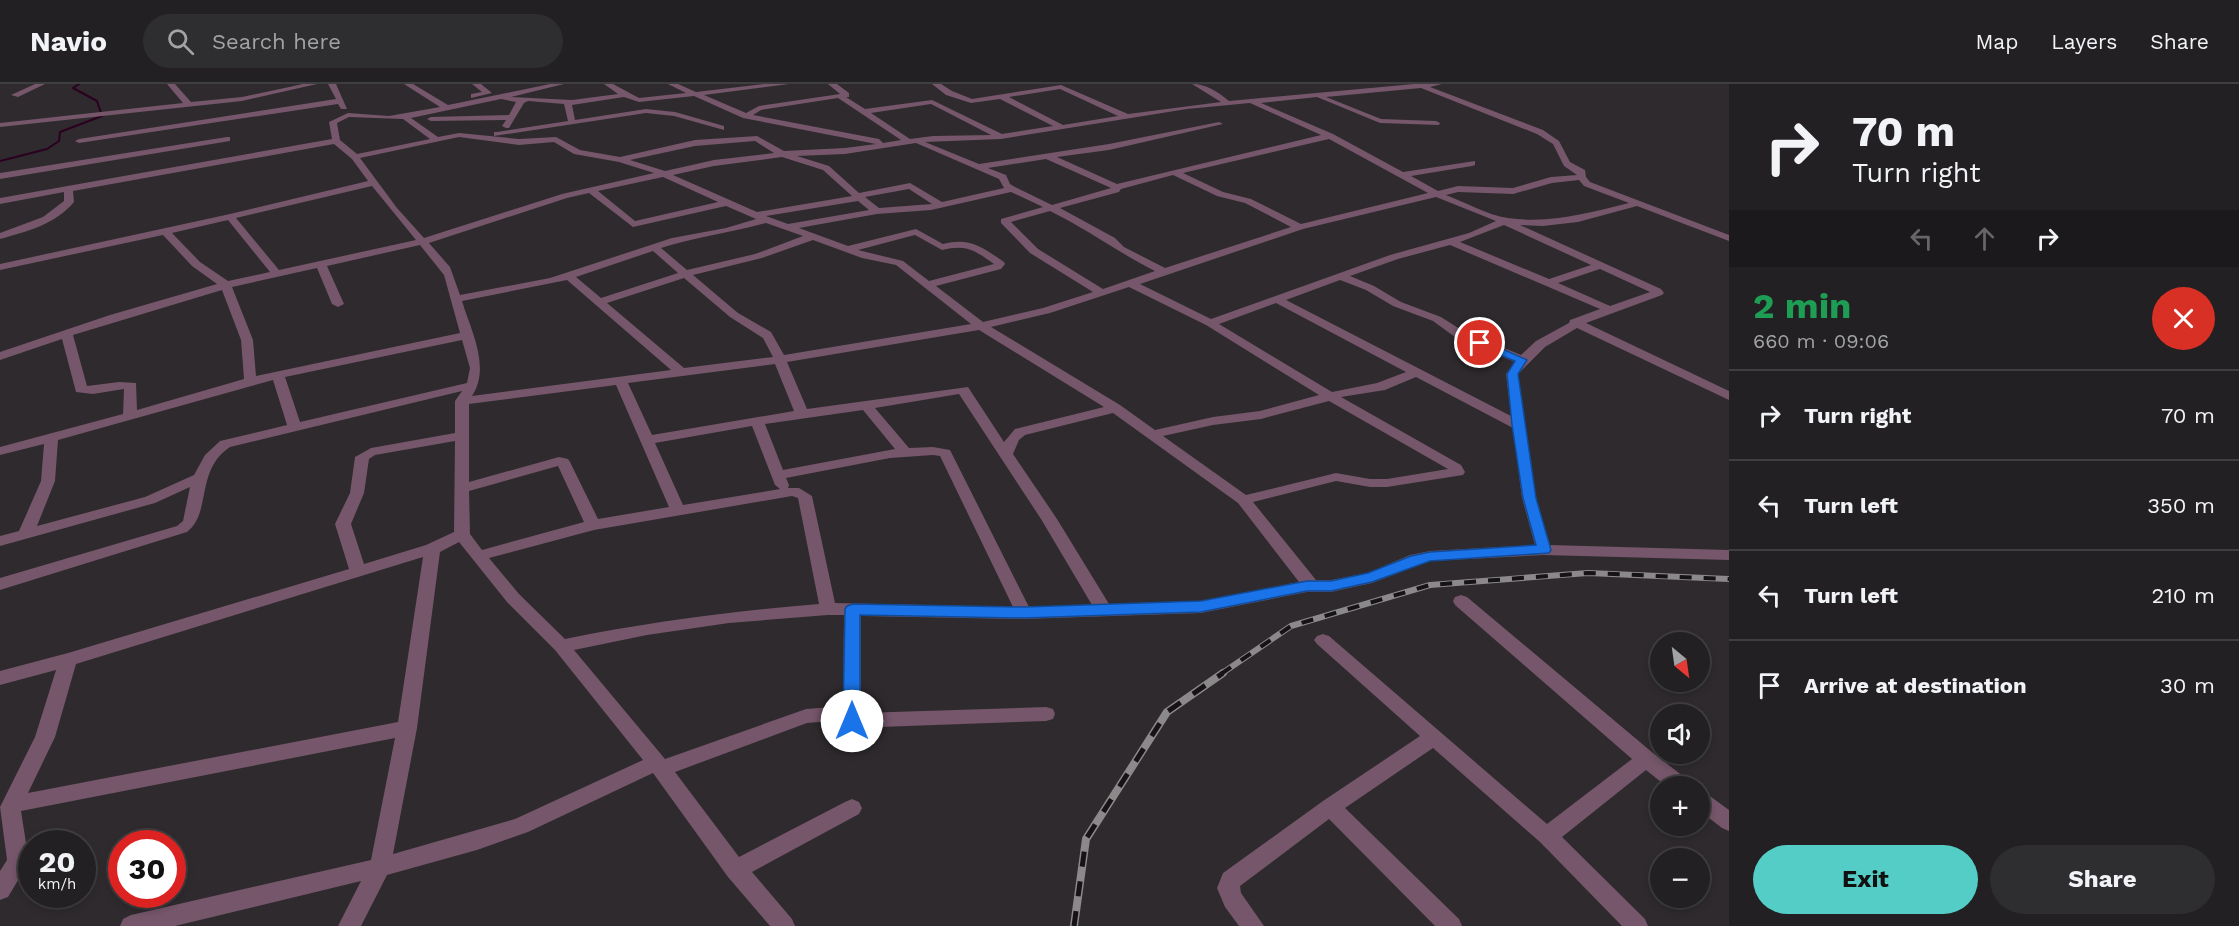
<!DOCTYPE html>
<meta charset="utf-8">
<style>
:root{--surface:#222022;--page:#2e2d2f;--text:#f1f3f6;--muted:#a2a3a5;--line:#3f3e40;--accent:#54cdc6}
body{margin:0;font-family:"Work Sans",sans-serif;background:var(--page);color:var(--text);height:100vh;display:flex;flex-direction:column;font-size:22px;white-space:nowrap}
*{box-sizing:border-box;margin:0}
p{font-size:20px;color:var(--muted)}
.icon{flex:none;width:33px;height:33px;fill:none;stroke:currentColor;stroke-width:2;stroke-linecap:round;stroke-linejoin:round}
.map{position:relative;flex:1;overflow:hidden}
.details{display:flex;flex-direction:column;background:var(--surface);width:510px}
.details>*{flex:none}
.guide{background:#222022;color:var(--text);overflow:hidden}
.needle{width:39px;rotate:151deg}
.controls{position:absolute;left:1650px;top:548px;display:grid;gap:12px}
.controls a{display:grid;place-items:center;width:60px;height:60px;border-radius:50%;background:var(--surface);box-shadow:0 3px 9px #0003,0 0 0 2px var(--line);font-size:30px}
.speed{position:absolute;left:18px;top:746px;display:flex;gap:12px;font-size:30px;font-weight:700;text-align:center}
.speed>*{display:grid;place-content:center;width:78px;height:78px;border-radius:50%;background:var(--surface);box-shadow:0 3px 9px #0003,0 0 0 2px var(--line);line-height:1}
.speed small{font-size:15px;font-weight:400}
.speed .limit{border:9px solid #d22;background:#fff;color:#111}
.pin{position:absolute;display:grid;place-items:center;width:51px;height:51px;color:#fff;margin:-26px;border:3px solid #fff;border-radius:50%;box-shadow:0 2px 6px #0007}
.me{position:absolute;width:66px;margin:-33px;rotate:0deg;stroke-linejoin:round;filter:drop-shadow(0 0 4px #0008)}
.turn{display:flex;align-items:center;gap:21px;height:126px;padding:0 24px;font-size:27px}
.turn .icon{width:78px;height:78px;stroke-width:2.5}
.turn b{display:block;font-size:42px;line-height:51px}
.lanes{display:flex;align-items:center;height:57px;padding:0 24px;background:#0003;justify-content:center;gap:30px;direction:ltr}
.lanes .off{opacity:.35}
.round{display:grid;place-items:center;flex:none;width:63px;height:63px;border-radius:32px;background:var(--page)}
.headline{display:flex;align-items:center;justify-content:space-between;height:102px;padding:0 24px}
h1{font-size:36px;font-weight:700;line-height:45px;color:#1e9e55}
.primary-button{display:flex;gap:12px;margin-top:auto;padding:12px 24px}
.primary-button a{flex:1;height:69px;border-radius:36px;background:var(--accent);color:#111;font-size:24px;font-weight:700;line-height:69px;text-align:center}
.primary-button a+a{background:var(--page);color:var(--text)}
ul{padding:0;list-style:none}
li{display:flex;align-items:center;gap:18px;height:90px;padding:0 24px;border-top:2px solid var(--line)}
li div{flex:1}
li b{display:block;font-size:22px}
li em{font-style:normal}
header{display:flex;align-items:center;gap:36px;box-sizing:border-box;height:84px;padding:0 30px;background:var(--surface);border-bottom:2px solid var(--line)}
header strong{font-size:28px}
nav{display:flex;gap:33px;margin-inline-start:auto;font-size:21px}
.search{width:420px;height:54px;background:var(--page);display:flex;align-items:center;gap:15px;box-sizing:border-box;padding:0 21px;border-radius:33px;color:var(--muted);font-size:22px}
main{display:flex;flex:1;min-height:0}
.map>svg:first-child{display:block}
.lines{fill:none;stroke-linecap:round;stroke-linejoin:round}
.stream{stroke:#2c0021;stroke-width:2}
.minor{fill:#75566a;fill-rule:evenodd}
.rail-far1-casing{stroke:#8c898b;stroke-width:6}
.rail-casing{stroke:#8c898b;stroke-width:8}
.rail-far1{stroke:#151315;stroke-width:4;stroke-dasharray:12;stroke-linecap:butt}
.rail{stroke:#151315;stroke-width:5;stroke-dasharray:15;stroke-linecap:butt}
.route{fill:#1a73e8;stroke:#114b97;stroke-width:1.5}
</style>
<header>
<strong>Navio</strong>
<div class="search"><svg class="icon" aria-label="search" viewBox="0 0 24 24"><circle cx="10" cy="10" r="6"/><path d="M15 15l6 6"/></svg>Search here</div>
<nav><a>Map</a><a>Layers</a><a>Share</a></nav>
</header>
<main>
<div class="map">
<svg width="1729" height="842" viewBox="0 0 1729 842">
<rect width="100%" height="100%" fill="#2e2a2d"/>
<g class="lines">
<path class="stream" d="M 0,77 L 47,65 L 59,57 L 60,48 L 102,32 L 97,17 L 73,4 L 79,0"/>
<path class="minor" d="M 35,0 L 45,0 L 18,13 L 11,11 Z
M 167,0 L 175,0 L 191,18 L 242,13 L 303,0 L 317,0 L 242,17 L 0,43 L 0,39 L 183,19 Z
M 328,0 L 336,0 L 347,25 L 341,25 L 338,20 L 79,59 L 75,57 L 79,55 L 336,15 Z
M 404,0 L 413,0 L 448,21 L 550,0 L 564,0 L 511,13 L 572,16 L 618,10 L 604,0 L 613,0 L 639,14 L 686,9 L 668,0 L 678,0 L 696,8 L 765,0 L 789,0 L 704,11 L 746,29 L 759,22 L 840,10 L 828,0 L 837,0 L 849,9 L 849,13 L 846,13 L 865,25 L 932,16 L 1002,50 L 1053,42 L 1000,15 L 971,19 L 946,11 L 932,0 L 941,0 L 952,7 L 972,15 L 1061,1 L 1128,30 L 1221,18 L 1192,0 C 1207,0 1218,8 1229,17 L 1414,0 L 1442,0 L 1430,3 L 1543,46 L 1559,57 L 1570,78 L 1585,86 L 1586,93 L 1590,98 L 1729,151 L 1729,157 L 1637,122 L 1578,138 L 1543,142 L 1520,141 L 1661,205 L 1664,209 L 1662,211 L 1586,239 L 1729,307 L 1729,316 L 1577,244 L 1545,263 L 1518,290 L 1536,414 L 1550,461 L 1729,466 L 1729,476 L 1544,471 L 1430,477 L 1372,499 L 1331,508 L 1307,508 L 1201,529 L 1024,535 L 861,532 L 861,629 L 1046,623 L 1053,625 L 1055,630 L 1053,635 L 1046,637 L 852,644 L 831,637 L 807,639 L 675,688 L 739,773 L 845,718 L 852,715 L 859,718 L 862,724 L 859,730 L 752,788 L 792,835 L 795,842 L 770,842 L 728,793 L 653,689 L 528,748 L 477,766 L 387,791 L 361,842 L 338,842 L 361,797 L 175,842 L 120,842 L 123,835 L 131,831 L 371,776 L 395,654 L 21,727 L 29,778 L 8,813 L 0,816 L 0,787 L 7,776 L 0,723 L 35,653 L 56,586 L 0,601 L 0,587 L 68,569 L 349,485 L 335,440 L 350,409 L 355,373 L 371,364 L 455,349 L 455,317 L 462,307 L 230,363 C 195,386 212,429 187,448 L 0,506 L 0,494 L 177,442 L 183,437 L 190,403 L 155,419 L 0,462 L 0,452 L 19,447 L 41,397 L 44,360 L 0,371 L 0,363 L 123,330 L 124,305 L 93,310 L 76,308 L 62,255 L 0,276 L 0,268 L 110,231 L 217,200 L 192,182 L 163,151 L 0,186 L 0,180 L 230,130 L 368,97 L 352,75 L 334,60 L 73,107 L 74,118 C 56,140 26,148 0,155 L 0,149 L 43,133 L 64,117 L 64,108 L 0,120 L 0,114 L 332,55 L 329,38 L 348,29 L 389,32 L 440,23 ZM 1421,4 L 1537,50 L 1553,60 L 1564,82 L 1577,91 L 1551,93 L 1513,104 L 1458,102 L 1438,107 L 1411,92 L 1472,82 L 1475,81 L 1475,77 L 1403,88 L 1333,50 L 1261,19 L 1317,13 L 1380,39 L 1439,41 L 1440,39 L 1436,37 L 1381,35 L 1326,13 ZM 1060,5 L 1118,32 L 1063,41 L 1009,13 ZM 694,12 L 743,34 L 876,60 L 845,64 L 784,67 L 757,52 L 695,56 L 620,73 L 580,66 L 556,53 L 519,55 L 459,49 L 438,53 L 411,34 L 501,15 L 516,18 L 509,31 L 431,33 L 427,35 L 431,37 L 506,36 L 502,42 L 506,44 L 509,44 L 524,19 L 528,17 L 564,20 L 568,37 L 497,48 L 494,48 L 494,52 L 646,29 L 674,32 L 724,46 L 724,42 L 675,28 L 646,25 L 575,36 L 572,21 L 624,13 L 639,18 ZM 838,14 L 901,56 L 883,59 L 879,55 L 753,31 L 761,26 ZM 1250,19 L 1321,51 L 1117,100 L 1057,73 L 1109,66 L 1223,40 L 1219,38 L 1109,60 L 979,80 L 925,58 L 1001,55 L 1187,25 ZM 931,20 L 991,51 L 933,52 L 910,55 L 871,29 ZM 349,33 L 403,35 L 430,55 L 357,70 L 340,56 L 337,39 ZM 459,53 L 519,61 L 554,58 L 574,70 L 619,78 L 654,89 L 562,110 L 424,154 L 397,124 L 360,74 ZM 1329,55 L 1428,109 L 1301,140 L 1251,115 L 1223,108 L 1183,89 ZM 755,57 L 774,69 L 714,76 L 665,87 L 630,76 L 695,62 ZM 916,59 L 999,95 L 1004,104 L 942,118 L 910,99 L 859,109 L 829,82 L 797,72 L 845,70 ZM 782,73 L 823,86 L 852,112 L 757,128 L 673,91 L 714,82 ZM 1046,75 L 1111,104 L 1052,121 L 1015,103 L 1010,100 L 1006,91 L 988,84 ZM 1173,91 L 1217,112 L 1245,119 L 1291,143 L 1165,184 L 1124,163 L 1115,154 L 1060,124 L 1119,108 L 1121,105 ZM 663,93 L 718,118 L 635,137 L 598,107 ZM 1579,96 L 1584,102 L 1629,119 C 1589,129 1549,140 1508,134 C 1487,131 1465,118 1446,111 L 1458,108 L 1513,110 L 1552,99 ZM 372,102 L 416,156 L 279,186 L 236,134 ZM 909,105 L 932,120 L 879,124 L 865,113 ZM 1011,108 L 1043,123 L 1001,135 L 1001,139 L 1030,169 L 1093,208 L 1043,224 L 983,238 L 936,202 L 1001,185 L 1005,180 L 1004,178 C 982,163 970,153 943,160 L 916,145 L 848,162 L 799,144 L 877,130 L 931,126 ZM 589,109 L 633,143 L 726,122 L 756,135 L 726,144 L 672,154 L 550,194 L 460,211 L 450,183 L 429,159 L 567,114 ZM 1436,113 L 1496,137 L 1469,149 L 1390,171 L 1211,235 L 1140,200 L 1303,145 ZM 858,117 L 869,126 L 788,140 L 766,132 ZM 1050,127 C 1087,145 1119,169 1155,187 L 1103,205 L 1038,165 L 1011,138 ZM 228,136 L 270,188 L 228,197 L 200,178 L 172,149 ZM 766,139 L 803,152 L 755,170 L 687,186 L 661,164 C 695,153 731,149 766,139 ZM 1504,141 L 1591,181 L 1549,195 L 1460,158 ZM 915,151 L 942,166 C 967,160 974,166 994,180 L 929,197 L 903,177 L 858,166 ZM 813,156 L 862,174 L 896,181 L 971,240 L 784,271 L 771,248 L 738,229 L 693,191 L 762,174 ZM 420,161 L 444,191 L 460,249 L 256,292 L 253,256 L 232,203 L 317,184 L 332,220 L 338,223 L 344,220 L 327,182 ZM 1450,161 L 1600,225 L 1570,236 L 1569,239 L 1536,257 L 1521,271 L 1463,247 L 1441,233 L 1401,218 L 1374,202 L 1350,192 L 1398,175 ZM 653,167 L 678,189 L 601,214 L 576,193 ZM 1600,185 L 1650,208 L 1610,222 L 1558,199 ZM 684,194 L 730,233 L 763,254 L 773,273 L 684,284 L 607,219 ZM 567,196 L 671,286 L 472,312 C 491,283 471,247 462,217 ZM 1340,196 L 1366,206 L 1393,222 L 1433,237 L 1455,253 L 1515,278 L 1506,290 L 1511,332 L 1286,216 ZM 1129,203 L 1206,241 L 1319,311 L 1260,327 L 1213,333 L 1155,346 L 1120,321 L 991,243 L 1050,229 ZM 222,206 L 241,256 L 244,295 L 137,326 L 136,299 L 119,298 L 87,302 L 73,251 ZM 1276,219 L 1406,288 L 1377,299 L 1332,308 L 1219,240 ZM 979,246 L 1104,323 L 1015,345 L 1004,358 L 968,303 L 807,325 L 787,278 ZM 462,256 L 470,284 L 467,299 L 300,338 L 285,293 ZM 775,280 L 794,327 L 652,351 L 628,299 ZM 1416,293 L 1513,344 L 1522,414 L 1535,461 L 1430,467 L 1410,471 L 1368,489 L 1331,496 L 1316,496 L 1253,418 L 1336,397 L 1370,403 L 1387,403 L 1463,391 L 1465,388 L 1461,381 L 1341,313 L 1385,306 ZM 273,296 L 287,341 L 220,357 L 205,371 L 194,391 L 145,413 L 37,442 L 55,397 L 58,356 ZM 616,301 L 669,423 L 598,435 L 570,378 L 568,375 L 559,373 L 469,398 L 469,320 ZM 959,310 L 1041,435 L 1092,521 L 1029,523 L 950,366 L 933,363 L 909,364 L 875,324 ZM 1329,317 L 1448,385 L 1387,395 L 1370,395 L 1336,389 L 1246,411 L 1163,352 L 1213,341 L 1261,335 ZM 863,326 L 895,365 L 783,386 L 765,340 ZM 1113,329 L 1238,419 L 1299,498 L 1201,517 L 1109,520 L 1057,435 L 1013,370 L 1019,356 L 1025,351 ZM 752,342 L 775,401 L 780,405 L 683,421 L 655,359 ZM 455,357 L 454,448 L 426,461 L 364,480 L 351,440 L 364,409 L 369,375 L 375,371 ZM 933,371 L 940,372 L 1013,523 L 835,519 L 812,412 L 799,404 L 788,404 L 789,401 L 786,394 L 890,374 ZM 558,382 L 584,438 L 482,466 L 470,450 L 469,407 ZM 792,412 L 798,414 L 819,520 C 733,527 649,538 565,555 L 519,510 L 489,474 L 594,446 ZM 459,458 L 507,518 L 555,566 L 643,676 L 515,735 L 393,770 L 417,644 L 440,468 ZM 423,473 L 398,638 L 28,709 L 55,653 L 76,580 ZM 828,531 L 844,531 L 843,626 L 832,623 L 806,625 L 665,675 L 574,566 L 647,551 L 729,539 Z
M 472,0 L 481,0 L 492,9 L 471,14 L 471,10 L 482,8 Z
M 227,53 L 230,53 L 230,57 L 0,95 L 0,89 Z
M 1461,511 L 1467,513 L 1653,669 L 1688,696 L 1691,702 L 1666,702 L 1646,686 L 1562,753 L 1645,835 L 1648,842 L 1622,842 L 1540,758 L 1433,664 L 1345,724 L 1459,835 L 1462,842 L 1435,842 L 1329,735 L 1240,802 L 1241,809 L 1264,842 L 1239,842 L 1225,823 L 1217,804 L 1223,789 L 1323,717 L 1420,652 L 1317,560 L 1314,556 L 1317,552 L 1323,550 L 1329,552 L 1547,740 L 1632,675 L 1455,521 L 1453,517 L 1455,513 Z
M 1700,707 L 1707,710 L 1729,726 L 1729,747 L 1722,744 L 1700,727 Z"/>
<defs>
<path id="rail-far1" d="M 1221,590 L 1291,542 L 1430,501 L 1588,489 L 1729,495"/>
<path id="rail" d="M 1074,842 L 1086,755 L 1167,628 L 1223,589"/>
</defs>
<use href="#rail-far1" class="rail-far1-casing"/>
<use href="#rail" class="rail-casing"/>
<use href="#rail-far1" class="rail-far1"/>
<use href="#rail" class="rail"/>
</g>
<path class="route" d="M 1480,255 L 1527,276 L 1518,290 L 1536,414 L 1551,466 L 1549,469 L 1430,477 L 1372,498 L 1331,507 L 1307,507 L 1201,528 L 1024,534 L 860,531 L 860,637 L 858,642 L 852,644 L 846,642 L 843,637 L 845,525 L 847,522 L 853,520 L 1024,523 L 1201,517 L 1307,497 L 1331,497 L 1368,489 L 1411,472 L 1430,468 L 1536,461 L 1523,414 L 1512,341 L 1507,290 L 1515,277 L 1476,261 L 1476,256 Z"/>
</svg>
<div class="controls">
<a><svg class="needle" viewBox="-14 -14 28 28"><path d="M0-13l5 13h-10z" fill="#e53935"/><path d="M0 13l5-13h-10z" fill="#a2a3a5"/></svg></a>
<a><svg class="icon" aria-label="sound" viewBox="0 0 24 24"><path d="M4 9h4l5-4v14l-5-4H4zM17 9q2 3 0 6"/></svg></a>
<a>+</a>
<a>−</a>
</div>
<div class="speed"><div>20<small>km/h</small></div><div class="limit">30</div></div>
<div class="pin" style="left:1480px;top:259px;background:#d93025"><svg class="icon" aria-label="arrive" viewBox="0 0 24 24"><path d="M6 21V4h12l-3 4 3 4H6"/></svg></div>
<svg class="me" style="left:852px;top:637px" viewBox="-20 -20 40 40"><circle r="19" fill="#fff"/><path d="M0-13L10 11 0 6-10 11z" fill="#1a73e8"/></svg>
</div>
<section class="details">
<div class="guide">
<div class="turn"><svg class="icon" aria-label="right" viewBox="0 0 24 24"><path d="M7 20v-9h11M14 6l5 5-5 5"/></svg><div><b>70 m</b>Turn right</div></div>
<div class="lanes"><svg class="icon off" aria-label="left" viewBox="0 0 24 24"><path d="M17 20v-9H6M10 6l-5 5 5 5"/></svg><svg class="icon off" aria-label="ahead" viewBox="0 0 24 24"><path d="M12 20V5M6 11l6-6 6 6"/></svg><svg class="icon" aria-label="right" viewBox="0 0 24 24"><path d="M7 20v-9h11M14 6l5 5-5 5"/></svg></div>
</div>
<div class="headline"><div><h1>2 min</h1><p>660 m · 09:06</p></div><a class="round" style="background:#d93025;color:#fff"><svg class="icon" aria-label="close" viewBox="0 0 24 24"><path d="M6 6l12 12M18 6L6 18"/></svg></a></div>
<ul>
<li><svg class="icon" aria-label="right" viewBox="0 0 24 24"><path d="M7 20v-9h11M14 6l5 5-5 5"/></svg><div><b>Turn right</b></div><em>70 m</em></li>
<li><svg class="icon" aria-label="left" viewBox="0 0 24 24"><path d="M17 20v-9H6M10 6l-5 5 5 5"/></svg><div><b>Turn left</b></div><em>350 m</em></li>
<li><svg class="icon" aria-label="left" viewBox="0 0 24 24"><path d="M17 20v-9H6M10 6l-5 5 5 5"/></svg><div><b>Turn left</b></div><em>210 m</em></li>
<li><svg class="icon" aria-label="arrive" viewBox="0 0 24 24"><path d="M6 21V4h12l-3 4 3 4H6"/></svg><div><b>Arrive at destination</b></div><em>30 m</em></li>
</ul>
<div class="primary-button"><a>Exit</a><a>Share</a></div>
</section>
</main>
